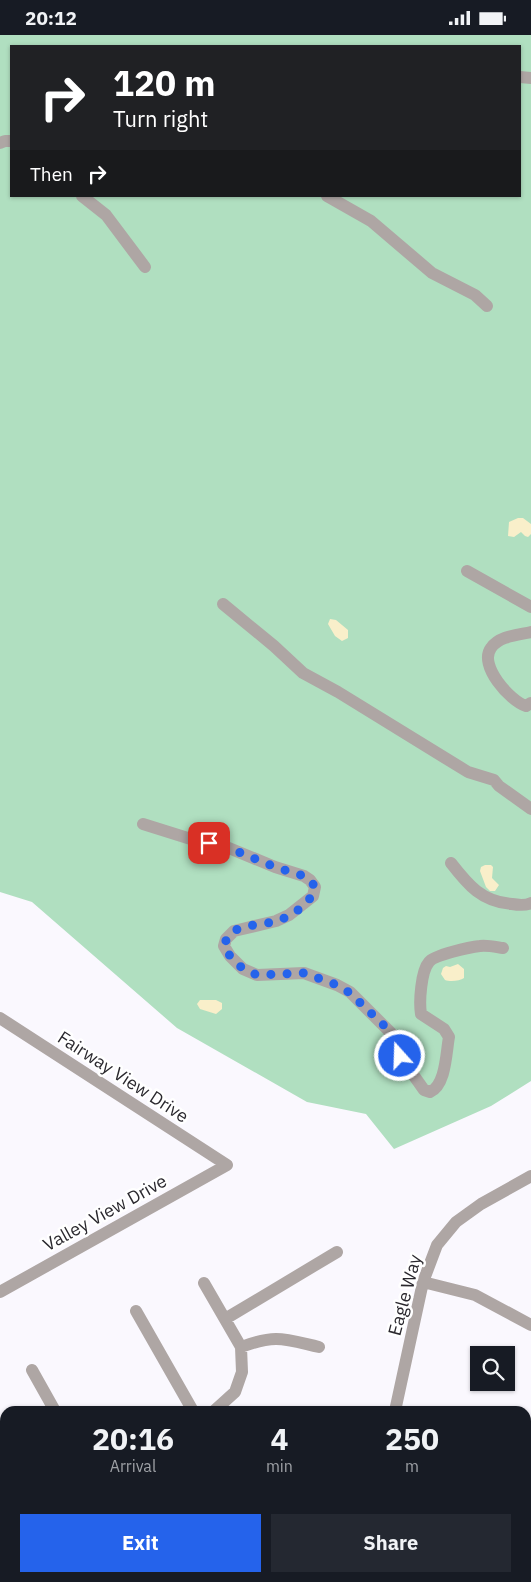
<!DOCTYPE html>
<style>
:root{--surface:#171b24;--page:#242831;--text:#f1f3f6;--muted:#9ea1a6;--accent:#2563eb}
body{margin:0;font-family:"IBM Plex Sans",sans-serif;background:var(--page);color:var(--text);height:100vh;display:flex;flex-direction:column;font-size:19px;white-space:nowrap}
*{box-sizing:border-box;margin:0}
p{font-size:16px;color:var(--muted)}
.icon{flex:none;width:28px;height:28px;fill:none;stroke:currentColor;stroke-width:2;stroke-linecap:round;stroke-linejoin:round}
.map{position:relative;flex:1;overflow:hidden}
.sheet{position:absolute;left:0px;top:1371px;width:531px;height:176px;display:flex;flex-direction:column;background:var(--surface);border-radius:15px 15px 0 0;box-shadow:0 1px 4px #0004}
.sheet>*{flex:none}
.guide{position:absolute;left:10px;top:10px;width:511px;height:152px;border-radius:0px;box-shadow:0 1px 4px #0004;background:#202124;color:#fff;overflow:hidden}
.controls{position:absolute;left:470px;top:1311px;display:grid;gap:10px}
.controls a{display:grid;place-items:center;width:45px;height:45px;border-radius:0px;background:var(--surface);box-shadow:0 1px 4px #0004;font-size:25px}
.pin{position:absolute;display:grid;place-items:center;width:42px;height:42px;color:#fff;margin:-21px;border-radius:10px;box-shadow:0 2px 8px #0006}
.me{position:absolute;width:55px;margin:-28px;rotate:340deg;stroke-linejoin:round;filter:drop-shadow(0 0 4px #0008)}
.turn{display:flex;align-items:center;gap:18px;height:105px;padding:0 20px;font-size:22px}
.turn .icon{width:65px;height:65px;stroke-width:2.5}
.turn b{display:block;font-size:35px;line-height:42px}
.then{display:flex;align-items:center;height:48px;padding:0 20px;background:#0003;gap:10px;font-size:19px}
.eta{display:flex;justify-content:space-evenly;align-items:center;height:85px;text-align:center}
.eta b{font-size:30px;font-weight:700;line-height:35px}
.action{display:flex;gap:10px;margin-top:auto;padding:10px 20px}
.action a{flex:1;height:58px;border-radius:0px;background:var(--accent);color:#fff;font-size:20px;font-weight:700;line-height:58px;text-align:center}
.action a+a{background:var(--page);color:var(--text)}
.status{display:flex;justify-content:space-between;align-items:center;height:35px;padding:0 25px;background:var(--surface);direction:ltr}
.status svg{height:14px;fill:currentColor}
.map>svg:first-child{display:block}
.green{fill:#b0dfc0;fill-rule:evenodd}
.sand{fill:#f9efca}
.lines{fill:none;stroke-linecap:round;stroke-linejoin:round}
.path{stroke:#b4b2b8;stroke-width:2.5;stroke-dasharray:2.5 2.5;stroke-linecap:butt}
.minor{stroke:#aea6a4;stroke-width:12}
.highway{stroke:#5a4a48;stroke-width:15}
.route{stroke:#2563eb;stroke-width:9;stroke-dasharray:0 16.2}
.labels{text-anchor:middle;stroke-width:5;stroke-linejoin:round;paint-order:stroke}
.street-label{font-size:18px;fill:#2a282e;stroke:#fff}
</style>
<div class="status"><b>20:12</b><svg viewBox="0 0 49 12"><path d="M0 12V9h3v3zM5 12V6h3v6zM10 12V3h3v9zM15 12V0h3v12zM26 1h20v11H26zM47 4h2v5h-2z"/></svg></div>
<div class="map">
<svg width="531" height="1547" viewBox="0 0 531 1547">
<rect width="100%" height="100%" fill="#faf8fe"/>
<path class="green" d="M 0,0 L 531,0 L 531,1046 L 491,1071 L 394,1114 L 366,1079 L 307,1067 L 177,993 L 32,867 L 0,857 ZM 11,11 L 520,11 L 520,161 L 11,161 Z
M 281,1543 L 283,1547 L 180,1547 L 179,1543 Z"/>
<path class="sand" d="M 518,483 L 523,483 L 531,489 L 531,499 L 528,502 L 525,501 L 521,497 L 514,502 L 508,501 L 509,487 Z
M 330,584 L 336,585 L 348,595 L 348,603 L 342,606 L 335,601 L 328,589 Z
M 485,830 L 491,830 L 493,832 L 492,843 L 499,850 L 495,856 L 490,856 L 486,852 L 480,836 L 481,832 Z
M 458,929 L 464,934 L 464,943 C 460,946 450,947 445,945 L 441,939 L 443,933 L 446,931 L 450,932 Z
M 200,965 L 216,965 L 222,968 L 222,974 L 216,979 L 200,974 L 197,969 Z"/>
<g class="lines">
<path class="path" d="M 134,1542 L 135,1547
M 138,1542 L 140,1547"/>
<path class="minor" d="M 520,42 L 531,43
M 0,108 L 5,106 L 11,106
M 82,161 L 106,180 L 145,232
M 327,161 L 371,186 L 432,238 L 475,260 L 487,271
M 467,536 L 531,572
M 223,569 L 274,611 L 303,638 L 338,657 L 468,737 L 494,745 L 499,751 L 531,774
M 531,597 C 518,600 499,601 491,613 C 478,630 510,666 526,671 L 531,668
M 143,789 L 194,805 L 224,811 L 275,832 L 304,841 L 310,845 L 315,852 L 313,861 L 289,880 L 276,886 L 234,896 L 226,904 L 224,911 L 230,921 L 243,934 L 257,940 L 304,938 L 337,950 L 350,957 L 395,1002 L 400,1021 L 424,1055 L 430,1057 C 446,1050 446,1018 449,1002 L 444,994 L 421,979 C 419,967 421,936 429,927 C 434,920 470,912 480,911 C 487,910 496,912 503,913
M 451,828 C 468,850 482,867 512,869 C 518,870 525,871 531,868
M 0,983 L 227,1130 L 0,1257
M 423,1247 L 475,1260 L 531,1290
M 204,1248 L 241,1312 L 242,1337 L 235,1357 L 214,1376
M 136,1276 L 193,1376
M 225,1284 L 337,1217
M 241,1312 C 276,1299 284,1304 319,1312
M 32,1335 L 55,1376
M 395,1376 L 423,1247 L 437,1210 L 456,1187 L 481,1169 L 531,1141
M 0,1442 L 5,1441
M 526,1468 L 531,1466
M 164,1542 L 165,1547
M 330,1547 L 342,1542"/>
<path class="highway" d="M 526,1520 L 531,1519
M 454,1547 L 466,1542"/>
</g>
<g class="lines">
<path class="route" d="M 209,808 L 224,811 L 275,832 L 304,841 L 310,845 L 315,852 C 312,868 291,882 276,886 C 263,890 246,889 234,896 C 228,899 226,905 224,911 L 230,921 L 243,934 L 257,940 L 304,938 L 337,950 L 350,958 L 396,1002 L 400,1021"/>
</g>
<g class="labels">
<g class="street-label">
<text transform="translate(123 1042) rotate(33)" y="6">Fairway View Drive</text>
<text transform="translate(105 1178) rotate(-29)" y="6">Valley View Drive</text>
<text transform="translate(405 1260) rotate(-75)" y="6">Eagle Way</text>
</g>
</g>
</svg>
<div class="controls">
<a><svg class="icon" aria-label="search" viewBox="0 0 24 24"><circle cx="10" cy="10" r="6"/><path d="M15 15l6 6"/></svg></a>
</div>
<div class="pin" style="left:209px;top:808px;background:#d93025"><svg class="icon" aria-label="arrive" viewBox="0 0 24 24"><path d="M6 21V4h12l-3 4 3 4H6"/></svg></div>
<svg class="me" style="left:400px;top:1021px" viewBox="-20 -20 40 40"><circle r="17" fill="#2563eb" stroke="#fff" stroke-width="3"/><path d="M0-11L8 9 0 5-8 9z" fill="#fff"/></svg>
<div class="guide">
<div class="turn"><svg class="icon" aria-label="right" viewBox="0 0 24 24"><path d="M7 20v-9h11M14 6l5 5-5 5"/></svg><div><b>120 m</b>Turn right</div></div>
<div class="then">Then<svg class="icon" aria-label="right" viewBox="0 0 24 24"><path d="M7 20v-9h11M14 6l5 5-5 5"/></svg></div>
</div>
<section class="sheet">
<div class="eta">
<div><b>20:16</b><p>Arrival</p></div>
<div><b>4</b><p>min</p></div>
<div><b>250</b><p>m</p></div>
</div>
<div class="action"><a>Exit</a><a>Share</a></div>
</section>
</div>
